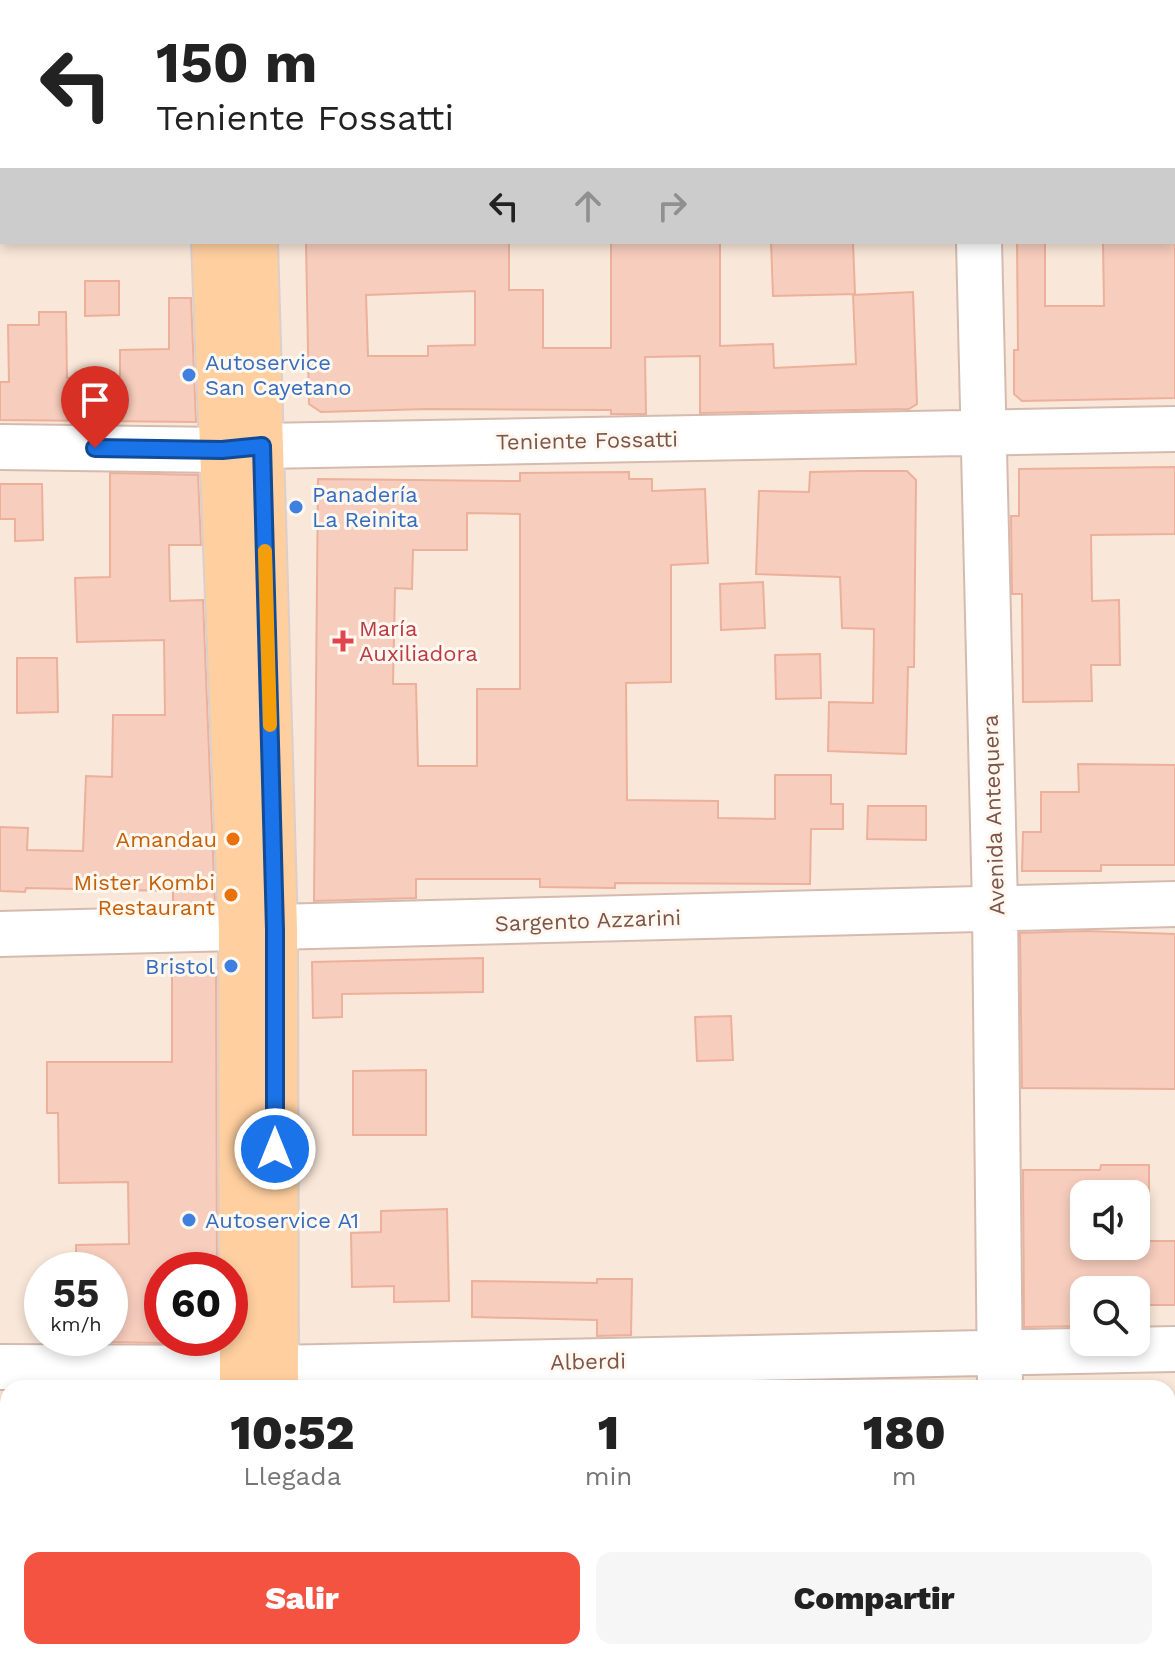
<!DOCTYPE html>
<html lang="es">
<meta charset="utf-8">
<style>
:root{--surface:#fff;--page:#f6f6f6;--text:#222;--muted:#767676;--accent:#f45342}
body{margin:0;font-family:"Work Sans",sans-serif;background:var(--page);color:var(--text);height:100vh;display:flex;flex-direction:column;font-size:30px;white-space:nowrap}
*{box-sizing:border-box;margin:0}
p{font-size:26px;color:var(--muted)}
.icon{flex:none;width:44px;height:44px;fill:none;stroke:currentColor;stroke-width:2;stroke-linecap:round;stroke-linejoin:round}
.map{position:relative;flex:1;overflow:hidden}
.side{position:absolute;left:0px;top:1380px;width:1176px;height:280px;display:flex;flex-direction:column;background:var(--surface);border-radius:24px 24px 0 0;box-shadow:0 4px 12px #0003}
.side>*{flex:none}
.top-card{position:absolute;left:0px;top:0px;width:1176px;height:244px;box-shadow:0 4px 12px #0003;background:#fff;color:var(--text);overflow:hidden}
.controls{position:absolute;left:1070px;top:1180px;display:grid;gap:16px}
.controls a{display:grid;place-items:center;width:80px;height:80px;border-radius:16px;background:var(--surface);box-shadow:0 4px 12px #0003;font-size:40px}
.speed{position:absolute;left:24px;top:1252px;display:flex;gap:16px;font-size:40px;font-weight:700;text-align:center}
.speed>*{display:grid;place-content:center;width:104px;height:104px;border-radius:50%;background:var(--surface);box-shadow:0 4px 12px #0003;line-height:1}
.speed small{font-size:20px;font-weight:400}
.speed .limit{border:12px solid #d22;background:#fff;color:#111}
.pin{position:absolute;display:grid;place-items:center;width:68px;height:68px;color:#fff;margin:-82px -34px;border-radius:50% 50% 50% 0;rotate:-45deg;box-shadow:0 0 8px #0007}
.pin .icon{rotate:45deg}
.me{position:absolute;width:88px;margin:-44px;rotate:0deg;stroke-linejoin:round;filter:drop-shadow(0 0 6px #0008)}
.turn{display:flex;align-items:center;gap:28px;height:168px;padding:0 24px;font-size:36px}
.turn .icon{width:104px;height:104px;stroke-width:2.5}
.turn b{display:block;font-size:56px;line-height:68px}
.lanes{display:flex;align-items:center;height:76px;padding:0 24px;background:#0003;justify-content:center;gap:40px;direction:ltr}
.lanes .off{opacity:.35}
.eta{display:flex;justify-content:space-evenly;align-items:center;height:136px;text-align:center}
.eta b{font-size:48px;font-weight:800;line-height:56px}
.cta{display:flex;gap:16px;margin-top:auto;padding:16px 24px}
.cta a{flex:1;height:92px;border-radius:16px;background:var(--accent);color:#fff;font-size:32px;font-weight:800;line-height:92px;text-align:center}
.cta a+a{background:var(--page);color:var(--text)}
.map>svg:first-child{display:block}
.residential{fill:#f9e7d9;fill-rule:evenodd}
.commercial{fill:#ffe2dc}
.building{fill:#f7cdbd;stroke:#ecb09b;stroke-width:2;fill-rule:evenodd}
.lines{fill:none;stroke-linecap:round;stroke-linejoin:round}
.minor-casing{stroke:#d5bbaf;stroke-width:48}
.major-casing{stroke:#dbcfcc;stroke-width:48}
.minor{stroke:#fff;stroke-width:44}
.major{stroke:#ffcf9f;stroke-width:44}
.route-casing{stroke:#114b97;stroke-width:20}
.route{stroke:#1a73e8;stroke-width:14}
.slow{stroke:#f59e0b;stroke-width:14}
.shop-dot{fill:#3f7fe0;stroke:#fff8f1;stroke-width:3}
.health-dot{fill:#e0444e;stroke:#fff8f1;stroke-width:3}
.food-dot{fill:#e8710a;stroke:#fff8f1;stroke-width:3}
.labels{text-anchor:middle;stroke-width:6;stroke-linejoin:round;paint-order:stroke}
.shop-label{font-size:22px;fill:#366cbe;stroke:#fff8f1;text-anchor:start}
.street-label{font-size:22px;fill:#7d5448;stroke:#fff8f1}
.health-label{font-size:22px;fill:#be3a42;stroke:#fff8f1;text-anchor:start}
.food-label{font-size:22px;fill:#c56008;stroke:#fff8f1;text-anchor:end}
</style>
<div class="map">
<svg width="1175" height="1660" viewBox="0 0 1175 1660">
<rect width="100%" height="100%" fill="#fef3e9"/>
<path class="residential" d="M 0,0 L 1175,0 L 1175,1660 L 0,1660 ZM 2,2 L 1174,2 L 1174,242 L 2,242 ZM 1084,1194 L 1136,1194 L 1136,1246 L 1084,1246 ZM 42,1270 L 110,1270 L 110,1338 L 42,1338 ZM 162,1270 L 230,1270 L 230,1338 L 162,1338 ZM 1084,1290 L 1136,1290 L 1136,1342 L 1084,1342 ZM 8,1388 L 1168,1388 L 1168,1652 L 8,1652 Z"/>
<path class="commercial" d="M 319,1652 L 452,1652 L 452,1660 L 319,1660 Z"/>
<path class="building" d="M 306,242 L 509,242 L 509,290 L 543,290 L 543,348 L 611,348 L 611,242 L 720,242 L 720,346 L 773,344 L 774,368 L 856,364 L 853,295 L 913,292 L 917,404 L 909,409 L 700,413 L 700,356 L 645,357 L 646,414 L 611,414 L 611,410 L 428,409 L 321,412 L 309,404 ZM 475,291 L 475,345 L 428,346 L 428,356 L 368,356 L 366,295 Z
M 771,242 L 853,242 L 855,294 L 773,296 Z
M 1017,242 L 1045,242 L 1045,306 L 1104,306 L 1103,242 L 1175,242 L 1175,398 L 1022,401 L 1014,394 L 1014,350 L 1018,350 Z
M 85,281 L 119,281 L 119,315 L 85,316 Z
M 169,298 L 191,298 L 196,422 L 0,420 L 0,382 L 9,382 L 8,325 L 39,325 L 39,312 L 66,312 L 67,378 L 120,376 L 120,350 L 169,349 Z
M 1175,467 L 1175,534 L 1091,535 L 1092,601 L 1119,600 L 1120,665 L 1091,665 L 1092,701 L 1023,702 L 1022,594 L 1012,594 L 1011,516 L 1019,516 L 1019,469 Z
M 861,471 L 907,471 L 916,480 L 914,667 L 908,667 L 906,754 L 828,751 L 829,702 L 873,703 L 874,629 L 842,628 L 840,577 L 756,574 L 759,491 L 809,492 L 810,472 Z
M 629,472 L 629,479 L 652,479 L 652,491 L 705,489 L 708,563 L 671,565 L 671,682 L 626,683 L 627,800 L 718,801 L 718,818 L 775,819 L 775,775 L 831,775 L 831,804 L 843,804 L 843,829 L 811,829 L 810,884 L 615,883 L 615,888 L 540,887 L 540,879 L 416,879 L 416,898 L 314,901 L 318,479 L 520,481 L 520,473 ZM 467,513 L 520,514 L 520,689 L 477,689 L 477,766 L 418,766 L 416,684 L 393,684 L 395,588 L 412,589 L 413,550 L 467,550 Z
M 110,473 L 198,475 L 201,545 L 169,545 L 170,601 L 203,600 L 215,904 L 173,905 L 173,891 L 26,888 L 25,892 L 0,891 L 0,827 L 28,828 L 27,850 L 83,851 L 86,776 L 112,777 L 113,715 L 165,715 L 164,640 L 77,642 L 75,578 L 110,577 Z
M 0,484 L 42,484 L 43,540 L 15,541 L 15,519 L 0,519 Z
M 763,582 L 765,628 L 721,630 L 720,584 Z
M 820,654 L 821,698 L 776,699 L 775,655 Z
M 17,658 L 57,658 L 58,712 L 17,713 Z
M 1078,764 L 1175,765 L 1175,865 L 1101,865 L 1101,871 L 1022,871 L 1023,832 L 1041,832 L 1041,792 L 1079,792 Z
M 868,806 L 926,806 L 926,840 L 867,839 Z
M 1086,931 L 1175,934 L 1175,1089 L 1022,1088 L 1020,933 Z
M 483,958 L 483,992 L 342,994 L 342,1017 L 313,1018 L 312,962 Z
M 172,971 L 216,971 L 217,1270 L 162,1270 L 162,1343 L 110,1342 L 110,1270 L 76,1270 L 76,1245 L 129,1244 L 128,1182 L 59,1183 L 58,1113 L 47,1113 L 47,1062 L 172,1062 Z
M 731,1016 L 733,1060 L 697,1061 L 695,1017 Z
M 426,1070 L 426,1135 L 353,1135 L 353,1071 Z
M 1101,1165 L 1149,1165 L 1149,1194 L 1084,1194 L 1084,1246 L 1136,1246 L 1136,1241 L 1175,1241 L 1175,1305 L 1136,1305 L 1136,1290 L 1084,1290 L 1084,1326 L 1024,1327 L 1023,1170 L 1100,1170 Z
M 447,1209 L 449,1301 L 394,1302 L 394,1286 L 352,1287 L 351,1233 L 381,1232 L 381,1211 Z
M 597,1279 L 632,1279 L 631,1335 L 597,1336 L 597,1320 L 472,1317 L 472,1281 L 597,1283 Z"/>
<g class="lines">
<defs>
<path id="minor" d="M 976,0 L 976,2
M 979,242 L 995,907 L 1000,1388
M 0,447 L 222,450 L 262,446 L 1175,429
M 0,934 L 1175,904
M 0,1367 L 275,1368 L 1175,1349
M 974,1652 L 974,1660"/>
<path id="major" d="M 205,0 L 205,2
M 247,0 L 247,2
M 214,242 L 241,930 L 242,1388
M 255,242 L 275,930 L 276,1388
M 246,1652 L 246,1660"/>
</defs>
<use href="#minor" class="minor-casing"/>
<use href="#major" class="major-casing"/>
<use href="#minor" class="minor"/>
<use href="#major" class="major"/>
</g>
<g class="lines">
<defs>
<path id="route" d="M 95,448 L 222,450 L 262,446 L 275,930 L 275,1149"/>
</defs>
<use href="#route" class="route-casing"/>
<use href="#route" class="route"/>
<path class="slow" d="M 265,551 L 270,725"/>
</g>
<g class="shop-dot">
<circle cx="189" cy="375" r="8"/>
<circle cx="296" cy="507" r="8"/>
<circle cx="231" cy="966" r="8"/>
<circle cx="189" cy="1220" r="8"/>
</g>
<path class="health-dot" d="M339 629h8v8h8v8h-8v8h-8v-8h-8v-8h8z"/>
<g class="food-dot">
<circle cx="233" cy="839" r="8"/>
<circle cx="231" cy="895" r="8"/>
</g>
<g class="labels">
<g class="shop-label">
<text x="205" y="370">Autoservice<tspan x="205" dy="25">San Cayetano</tspan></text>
<text x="312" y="502">Panadería<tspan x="312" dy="25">La Reinita</tspan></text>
<text x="215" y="974" text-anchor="end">Bristol</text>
<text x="205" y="1228">Autoservice A1</text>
</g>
<g class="street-label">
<text transform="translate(587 440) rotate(-1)" y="8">Teniente Fossatti</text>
<text transform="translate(993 815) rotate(-92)" y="8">Avenida Antequera</text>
<text transform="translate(588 920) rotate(-2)" y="8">Sargento Azzarini</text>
<text transform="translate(588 1361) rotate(-1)" y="8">Alberdi</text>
</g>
<g class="health-label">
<text x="359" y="636">María<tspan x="359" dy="25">Auxiliadora</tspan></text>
</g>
<g class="food-label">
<text x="217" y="847">Amandau</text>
<text x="215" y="890">Mister Kombi<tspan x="215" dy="25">Restaurant</tspan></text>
</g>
</g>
</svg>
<div class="controls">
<a><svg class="icon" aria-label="sound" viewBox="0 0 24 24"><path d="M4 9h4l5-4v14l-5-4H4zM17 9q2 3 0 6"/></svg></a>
<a><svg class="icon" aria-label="search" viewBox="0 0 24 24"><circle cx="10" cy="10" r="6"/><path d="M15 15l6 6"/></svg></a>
</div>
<div class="speed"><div>55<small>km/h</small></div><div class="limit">60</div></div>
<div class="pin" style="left:95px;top:448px;background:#d93025"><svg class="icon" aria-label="arrive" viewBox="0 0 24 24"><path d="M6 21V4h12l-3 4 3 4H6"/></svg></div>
<svg class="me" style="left:275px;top:1149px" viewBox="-20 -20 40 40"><circle r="17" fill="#1a73e8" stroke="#fff" stroke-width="3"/><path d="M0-11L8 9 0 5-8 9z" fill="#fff"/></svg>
<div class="top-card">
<div class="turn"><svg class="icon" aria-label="left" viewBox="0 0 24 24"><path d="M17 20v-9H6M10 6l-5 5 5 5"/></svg><div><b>150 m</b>Teniente Fossatti</div></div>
<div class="lanes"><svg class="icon" aria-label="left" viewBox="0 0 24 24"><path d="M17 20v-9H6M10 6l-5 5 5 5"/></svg><svg class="icon off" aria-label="ahead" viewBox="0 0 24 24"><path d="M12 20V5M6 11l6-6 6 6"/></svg><svg class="icon off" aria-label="right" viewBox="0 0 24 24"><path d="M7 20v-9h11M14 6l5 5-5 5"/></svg></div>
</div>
<section class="side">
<div class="eta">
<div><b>10:52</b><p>Llegada</p></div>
<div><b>1</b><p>min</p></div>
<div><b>180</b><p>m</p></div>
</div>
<div class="cta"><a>Salir</a><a>Compartir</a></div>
</section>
</div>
